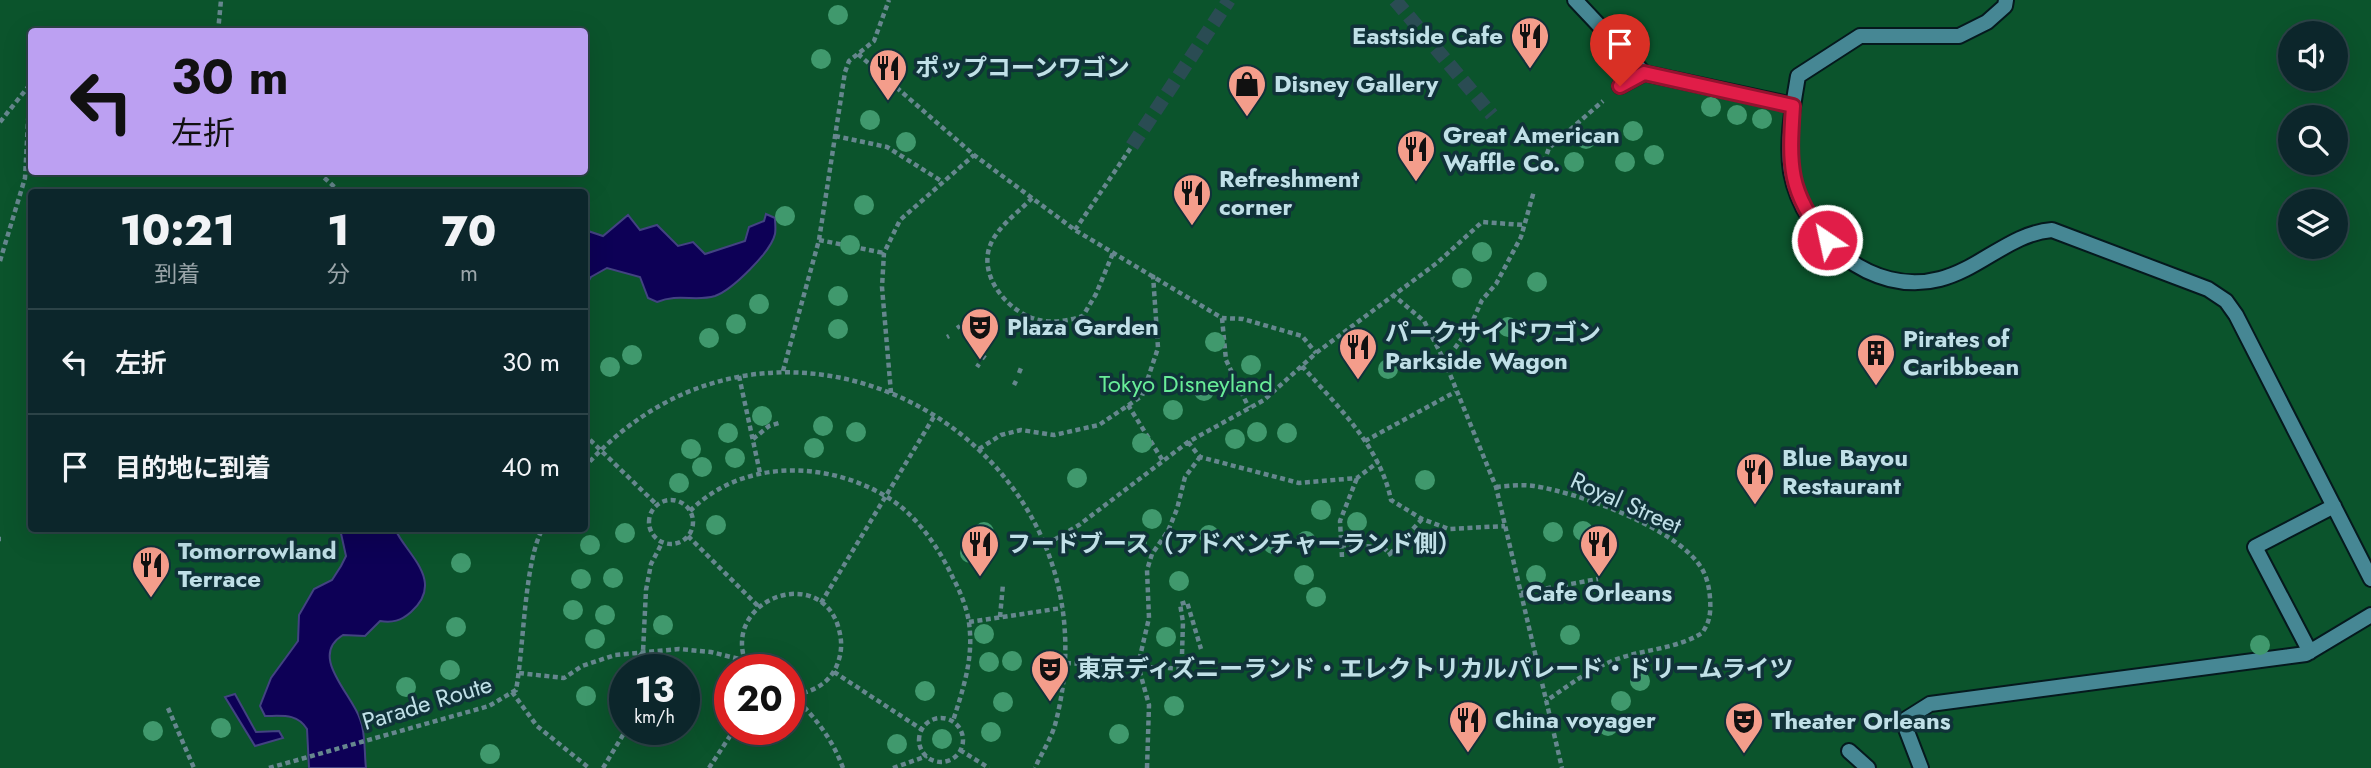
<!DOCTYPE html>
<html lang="ja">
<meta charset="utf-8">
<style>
:root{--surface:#0c262b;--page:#152e33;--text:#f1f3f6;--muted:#9aa5a9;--line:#2c4347}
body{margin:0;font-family:Jost,"Noto Sans JP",sans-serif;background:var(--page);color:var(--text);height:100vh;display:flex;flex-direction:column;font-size:26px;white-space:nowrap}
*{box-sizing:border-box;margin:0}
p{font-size:23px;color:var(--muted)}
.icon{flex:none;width:38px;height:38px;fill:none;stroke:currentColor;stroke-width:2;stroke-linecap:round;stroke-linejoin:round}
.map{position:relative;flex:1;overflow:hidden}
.details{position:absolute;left:28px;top:189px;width:560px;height:343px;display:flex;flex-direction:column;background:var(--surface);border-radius:7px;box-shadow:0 7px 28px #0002,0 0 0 2px var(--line)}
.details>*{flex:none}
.top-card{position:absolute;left:28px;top:28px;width:560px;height:147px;border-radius:7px;box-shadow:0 7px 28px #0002,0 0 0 2px var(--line);background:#bca0f2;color:#111;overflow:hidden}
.buttons{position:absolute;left:2278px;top:21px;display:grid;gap:14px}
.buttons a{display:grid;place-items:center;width:70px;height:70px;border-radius:50%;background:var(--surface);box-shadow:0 7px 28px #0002,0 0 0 2px var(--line);font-size:35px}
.speed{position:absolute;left:609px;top:654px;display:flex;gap:14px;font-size:35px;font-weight:700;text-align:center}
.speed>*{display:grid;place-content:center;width:91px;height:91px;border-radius:50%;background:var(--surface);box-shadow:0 7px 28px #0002,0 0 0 2px var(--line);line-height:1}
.speed small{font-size:18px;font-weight:400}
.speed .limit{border:10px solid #d22;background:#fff;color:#111}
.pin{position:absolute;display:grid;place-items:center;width:60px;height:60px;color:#fff;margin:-72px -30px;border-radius:50% 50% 50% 0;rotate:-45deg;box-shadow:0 0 7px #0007}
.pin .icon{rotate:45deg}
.me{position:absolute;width:77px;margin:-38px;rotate:326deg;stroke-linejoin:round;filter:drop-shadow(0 0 5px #0008)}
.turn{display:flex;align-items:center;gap:24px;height:147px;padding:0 28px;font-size:32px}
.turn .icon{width:91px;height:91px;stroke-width:2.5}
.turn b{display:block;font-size:49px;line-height:60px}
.eta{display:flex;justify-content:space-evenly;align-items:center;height:119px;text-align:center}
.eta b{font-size:42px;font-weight:800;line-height:49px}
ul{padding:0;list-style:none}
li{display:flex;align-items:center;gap:21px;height:105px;padding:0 28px;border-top:2px solid var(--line)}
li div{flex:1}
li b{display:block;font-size:26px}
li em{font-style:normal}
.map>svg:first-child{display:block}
.green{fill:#0b542c;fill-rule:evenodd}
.water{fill:#0d0056;stroke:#434382;stroke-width:2}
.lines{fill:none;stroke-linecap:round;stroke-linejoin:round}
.pedestrian-tunnel{stroke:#2a4c53;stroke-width:14;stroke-dasharray:14 7;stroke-linecap:butt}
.service-casing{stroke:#05191d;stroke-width:18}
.path{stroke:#66878e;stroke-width:4.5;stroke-dasharray:5 3.5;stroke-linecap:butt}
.service{stroke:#468794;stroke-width:14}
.tree{fill:#40996d}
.route-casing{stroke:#92132f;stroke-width:18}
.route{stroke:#e11d48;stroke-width:12}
.labels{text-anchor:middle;stroke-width:7;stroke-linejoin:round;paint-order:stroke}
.poi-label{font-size:24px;font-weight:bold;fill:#c0e0e7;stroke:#103239;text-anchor:start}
.park-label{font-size:24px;fill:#68ed98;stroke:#103239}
.street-label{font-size:24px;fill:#c0e0e7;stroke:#103239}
</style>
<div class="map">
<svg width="2371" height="768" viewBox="0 0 2371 768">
<rect width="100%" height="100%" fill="#103239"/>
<path class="green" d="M 0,0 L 2371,0 L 2371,768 L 0,768 ZM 32,32 L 584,32 L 584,172 L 32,172 ZM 2291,33 L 2336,33 L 2336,79 L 2291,79 ZM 2291,117 L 2336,117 L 2336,163 L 2291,163 ZM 32,192 L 584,192 L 584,528 L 32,528 ZM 2291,201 L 2336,201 L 2336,247 L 2291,247 ZM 625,670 L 684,670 L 684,730 L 625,730 ZM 730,670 L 789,670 L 789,730 L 730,730 Z"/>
<path class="water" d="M 766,214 L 775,218 C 775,223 776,229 775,234 C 771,252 732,290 715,296 C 695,302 679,293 657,302 L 648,298 L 640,277 L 607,268 L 591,277 L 585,287 L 585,230 L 603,236 L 628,215 L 640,230 L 657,225 L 678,246 L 693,242 L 705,254 L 745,241 L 749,227 L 764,221 Z
M 340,529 L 395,529 C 406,554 446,581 411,612 C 401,621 392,623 380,621 L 365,636 L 343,635 C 308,656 352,694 360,719 C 366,734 364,752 366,768 L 309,768 L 307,729 C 297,713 282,716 265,716 L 260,706 L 271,678 L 298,641 L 299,615 L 314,589 L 332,580 L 341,566 L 346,556 Z
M 235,694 L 256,732 L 279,731 L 283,738 L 255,746 L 225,697 Z"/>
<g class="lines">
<path class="pedestrian-tunnel" d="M 1395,0 L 1492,115
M 1132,146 L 1229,0"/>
<defs>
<path id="service" d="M 1575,0 L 1644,73
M 2006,0 L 2005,6 L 1987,22 L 1959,36 L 1860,36 L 1798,76 C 1793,106 1786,141 1791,172 C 1803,238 1872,297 1940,279 C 1980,269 2011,233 2052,230 L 2208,289 L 2226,301 L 2236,315 L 2371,579
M 1620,86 L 1644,73 L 1793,105
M 2310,652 L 2255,547 L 2334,506
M 1849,751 L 1868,768
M 1921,768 L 1903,721 L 1930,704 L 2306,654 L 2371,615"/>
</defs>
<use href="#service" class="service-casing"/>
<path class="path" d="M 218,32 L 221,0
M 858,54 L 974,155 L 1032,198 L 1075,230 L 1222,318 L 1243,319 L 1302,336 L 1316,353
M 0,122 L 28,87
M 835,136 L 887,147 L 943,182
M 1544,162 L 1549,148 L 1603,101
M 318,172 L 340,192
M 1032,198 C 1017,214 992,230 988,253 C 983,281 1009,311 1035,319 C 1050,324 1068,321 1083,316 L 1096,294 L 1113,253
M 1075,230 L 1132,146
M 819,240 L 884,253
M 0,261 L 25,178 L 30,85
M 1392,294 L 1424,321 L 1445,362 L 1496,487 L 1562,768
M 1222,318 L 1226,360 L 1249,408
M 957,328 L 960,326
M 947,337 L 949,336
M 982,359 L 985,355
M 1445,362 L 1470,327 L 1482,300 L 1496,284 L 1521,237 L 1534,191
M 1302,366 C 1337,406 1380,446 1391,500 L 1422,519 L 1449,529 L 1505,526
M 977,367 L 979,364
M 783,371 L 819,240 L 845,72 L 849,61 L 874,41 L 889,0
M 1019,373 L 1021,368
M 739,376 L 760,473
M 1014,385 L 1016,381
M 891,393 L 882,287 L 884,253 L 900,220 L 974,155
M 1128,405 L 1163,461
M 584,434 L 656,504
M 753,439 L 769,426 L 779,423
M 1365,441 L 1455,392
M 1188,442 L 1200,457 L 1299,483 L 1357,478 L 1378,462
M 979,449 L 1001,435 L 1021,430 L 1054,435 L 1099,425 L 1142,396 L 1158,348 L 1153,275
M 584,468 C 779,246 1130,443 1055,725 C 1051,739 1041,754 1035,768
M 1496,487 C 1508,486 1522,484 1534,486 C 1579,493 1670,526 1698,563 C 1706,573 1709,585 1710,598 C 1711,612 1710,622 1702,633 C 1675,650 1641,649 1612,661 C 1587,671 1568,686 1546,701
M649 522a22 22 0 1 1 44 0a22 22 0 1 1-44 0Z
M 690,511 C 742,459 826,460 887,497 C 916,514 939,548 953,578 C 960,591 967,608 969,623 C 974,658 963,689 953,721
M 688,536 L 758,606
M 0,539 L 1,539
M 1047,544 L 1079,525 L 1188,442 L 1264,400 L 1316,353 L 1437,263 L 1482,222 L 1524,225
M 1341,545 L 1383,547 L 1390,554 L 1388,555
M 1390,554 L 1422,519
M 1342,557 L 1340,521 L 1357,478
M 1521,593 L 1598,579
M 821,603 L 935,415
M 1000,617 L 1003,584
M 969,622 L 1062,608
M 1182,654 L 1183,622 L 1180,604 L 1187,602 L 1201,649
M 1066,663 L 1189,669
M 628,670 L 643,652 L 646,590 L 651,564 L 662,543
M 749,670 C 715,604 814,563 837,623 C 842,638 843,650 837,665 C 829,685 809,694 789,695
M 834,672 L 921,729
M 519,673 L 564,678 L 582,666 L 615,655 L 679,649 L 711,652 L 743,660
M 625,674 L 614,694 L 625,721
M 512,692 L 537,726 L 589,768
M 792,695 C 815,717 832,738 843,768
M 168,708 L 194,768
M919 740a22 22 0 1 1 44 0a22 22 0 1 1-44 0Z
M 960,750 L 989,768
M 269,768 L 489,706 L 516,690 C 524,648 524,561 543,528
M 603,768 L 626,730
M 709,768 L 734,730
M 893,768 L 927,756
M 1147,768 L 1149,705 L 1138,665 L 1149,618 L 1147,570 L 1152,554 L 1168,531 L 1177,509 L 1185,477 L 1200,457"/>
<use href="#service" class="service"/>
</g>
<g class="tree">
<circle cx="838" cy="15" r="10"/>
<circle cx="821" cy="59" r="10"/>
<circle cx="1711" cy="107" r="10"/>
<circle cx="1737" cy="115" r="10"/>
<circle cx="1762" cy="119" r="10"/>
<circle cx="870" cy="120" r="10"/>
<circle cx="1633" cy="131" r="10"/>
<circle cx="1586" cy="139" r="10"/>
<circle cx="906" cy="142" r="10"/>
<circle cx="1654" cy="155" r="10"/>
<circle cx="1574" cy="162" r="10"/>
<circle cx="1625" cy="162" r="10"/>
<circle cx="864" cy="205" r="10"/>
<circle cx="785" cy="216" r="10"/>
<circle cx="850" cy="245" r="10"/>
<circle cx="1482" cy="252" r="10"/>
<circle cx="1462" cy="278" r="10"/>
<circle cx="1537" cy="282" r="10"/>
<circle cx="838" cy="296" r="10"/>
<circle cx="759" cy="304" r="10"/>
<circle cx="736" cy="324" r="10"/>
<circle cx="1508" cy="327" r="10"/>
<circle cx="838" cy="329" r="10"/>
<circle cx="709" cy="338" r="10"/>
<circle cx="1215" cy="342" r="10"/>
<circle cx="632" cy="355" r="10"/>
<circle cx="1251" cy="365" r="10"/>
<circle cx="610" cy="367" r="10"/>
<circle cx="1388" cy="369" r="10"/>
<circle cx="1204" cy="391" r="10"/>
<circle cx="1173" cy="410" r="10"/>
<circle cx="762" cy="416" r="10"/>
<circle cx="823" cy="426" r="10"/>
<circle cx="856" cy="432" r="10"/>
<circle cx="1257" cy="432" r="10"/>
<circle cx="728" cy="433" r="10"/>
<circle cx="1287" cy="433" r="10"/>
<circle cx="1235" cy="439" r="10"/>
<circle cx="1142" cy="443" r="10"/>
<circle cx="814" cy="448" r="10"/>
<circle cx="691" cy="449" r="10"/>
<circle cx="735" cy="458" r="10"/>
<circle cx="702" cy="467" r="10"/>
<circle cx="1077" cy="478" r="10"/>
<circle cx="1425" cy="480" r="10"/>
<circle cx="679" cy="483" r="10"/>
<circle cx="1321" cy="510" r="10"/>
<circle cx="1152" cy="519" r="10"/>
<circle cx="1357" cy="522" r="10"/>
<circle cx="716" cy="525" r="10"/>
<circle cx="1583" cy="531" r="10"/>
<circle cx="984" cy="532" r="10"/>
<circle cx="1553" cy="532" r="10"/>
<circle cx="625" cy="533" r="10"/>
<circle cx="1209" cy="535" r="10"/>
<circle cx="1306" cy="541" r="10"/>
<circle cx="1137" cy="542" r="10"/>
<circle cx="1273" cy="544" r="10"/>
<circle cx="590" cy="545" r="10"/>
<circle cx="970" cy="553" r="10"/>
<circle cx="461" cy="563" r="10"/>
<circle cx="1304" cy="575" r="10"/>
<circle cx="1536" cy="575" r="10"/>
<circle cx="613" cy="578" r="10"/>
<circle cx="581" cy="579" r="10"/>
<circle cx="1179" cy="581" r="10"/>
<circle cx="1316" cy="597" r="10"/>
<circle cx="573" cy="610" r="10"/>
<circle cx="605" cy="615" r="10"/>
<circle cx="663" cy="625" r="10"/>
<circle cx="456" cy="627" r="10"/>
<circle cx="984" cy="634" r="10"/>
<circle cx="1570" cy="635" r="10"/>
<circle cx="1166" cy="637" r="10"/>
<circle cx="595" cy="639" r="10"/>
<circle cx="2260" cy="645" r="10"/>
<circle cx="1012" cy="661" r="10"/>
<circle cx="989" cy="662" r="10"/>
<circle cx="450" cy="670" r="10"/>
<circle cx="1640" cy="681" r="10"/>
<circle cx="406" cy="687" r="10"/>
<circle cx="925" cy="691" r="10"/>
<circle cx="586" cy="696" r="10"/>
<circle cx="1621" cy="701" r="10"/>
<circle cx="1003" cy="702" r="10"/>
<circle cx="1174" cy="706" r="10"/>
<circle cx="1608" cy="726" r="10"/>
<circle cx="221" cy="728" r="10"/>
<circle cx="153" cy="731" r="10"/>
<circle cx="991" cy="732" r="10"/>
<circle cx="1119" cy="734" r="10"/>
<circle cx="942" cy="739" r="10"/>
<circle cx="897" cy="744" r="10"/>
<circle cx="490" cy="754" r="10"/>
</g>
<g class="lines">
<defs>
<path id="route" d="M 1620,86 L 1644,73 L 1793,106 C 1789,165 1788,192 1827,240"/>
</defs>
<use href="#route" class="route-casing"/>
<use href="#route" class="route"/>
</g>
<defs>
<symbol id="restaurant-pin" viewBox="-11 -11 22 30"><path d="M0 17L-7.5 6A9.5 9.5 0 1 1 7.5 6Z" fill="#f49d8b" stroke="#103239"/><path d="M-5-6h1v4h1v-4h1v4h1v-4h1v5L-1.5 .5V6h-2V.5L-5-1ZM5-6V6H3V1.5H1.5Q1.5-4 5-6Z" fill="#111"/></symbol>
<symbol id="shop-pin" viewBox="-11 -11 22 30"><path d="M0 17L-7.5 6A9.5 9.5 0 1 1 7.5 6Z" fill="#f49d8b" stroke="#103239"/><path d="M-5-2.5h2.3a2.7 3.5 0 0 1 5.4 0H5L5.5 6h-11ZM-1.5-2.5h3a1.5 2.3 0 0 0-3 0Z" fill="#111"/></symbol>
<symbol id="theatre-pin" viewBox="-11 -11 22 30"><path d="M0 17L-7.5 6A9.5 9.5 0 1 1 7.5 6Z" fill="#f49d8b" stroke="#103239"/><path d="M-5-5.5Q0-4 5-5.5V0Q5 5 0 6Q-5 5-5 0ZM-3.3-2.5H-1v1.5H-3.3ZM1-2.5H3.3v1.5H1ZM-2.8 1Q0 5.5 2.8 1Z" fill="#111"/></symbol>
<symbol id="building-pin" viewBox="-11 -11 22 30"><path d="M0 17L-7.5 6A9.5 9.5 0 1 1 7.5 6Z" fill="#f49d8b" stroke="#103239"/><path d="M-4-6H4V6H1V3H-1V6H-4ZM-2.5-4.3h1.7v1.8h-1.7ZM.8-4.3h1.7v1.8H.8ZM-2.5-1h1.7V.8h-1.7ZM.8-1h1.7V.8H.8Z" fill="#111"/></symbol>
</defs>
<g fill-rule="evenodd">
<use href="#restaurant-pin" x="1508" y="14" width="44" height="60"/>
<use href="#restaurant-pin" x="866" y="46" width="44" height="60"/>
<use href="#shop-pin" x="1225" y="62" width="44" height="60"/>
<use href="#restaurant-pin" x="1394" y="127" width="44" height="60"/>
<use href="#restaurant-pin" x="1170" y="171" width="44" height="60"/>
<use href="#theatre-pin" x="958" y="305" width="44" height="60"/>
<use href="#restaurant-pin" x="1336" y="325" width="44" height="60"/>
<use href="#building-pin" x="1854" y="331" width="44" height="60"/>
<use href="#restaurant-pin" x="1733" y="450" width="44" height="60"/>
<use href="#restaurant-pin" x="958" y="522" width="44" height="60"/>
<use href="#restaurant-pin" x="1577" y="522" width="44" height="60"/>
<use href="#restaurant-pin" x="129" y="543" width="44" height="60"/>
<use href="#theatre-pin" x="1028" y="647" width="44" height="60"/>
<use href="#restaurant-pin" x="1446" y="698" width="44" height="60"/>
<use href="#theatre-pin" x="1722" y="699" width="44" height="60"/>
</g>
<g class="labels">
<g class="poi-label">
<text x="1503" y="44" text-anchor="end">Eastside Cafe</text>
<text x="915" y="76">ポップコーンワゴン</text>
<text x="1274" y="92">Disney Gallery</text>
<text x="1443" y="143">Great American<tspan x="1443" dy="28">Waffle Co.</tspan></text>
<text x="1219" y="187">Refreshment<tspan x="1219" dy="28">corner</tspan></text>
<text x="1007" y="335">Plaza Garden</text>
<text x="1385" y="341">パークサイドワゴン<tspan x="1385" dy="28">Parkside Wagon</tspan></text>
<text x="1903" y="347">Pirates of<tspan x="1903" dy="28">Caribbean</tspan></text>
<text x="1782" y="466">Blue Bayou<tspan x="1782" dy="28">Restaurant</tspan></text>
<text x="1007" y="552">フードブース（アドベンチャーランド側）</text>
<text x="178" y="559">Tomorrowland<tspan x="178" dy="28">Terrace</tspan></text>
<text x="1599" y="601" text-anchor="middle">Cafe Orleans</text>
<text x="1077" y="677">東京ディズニーランド・エレクトリカルパレード・ドリームライツ</text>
<text x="1495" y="728">China voyager</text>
<text x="1771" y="729">Theater Orleans</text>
</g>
<g class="park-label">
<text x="1186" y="392">Tokyo Disneyland</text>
</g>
<g class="street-label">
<text transform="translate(1626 503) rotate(24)" y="8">Royal Street</text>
<text transform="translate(427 703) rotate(-17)" y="8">Parade Route</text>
</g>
</g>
</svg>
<div class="buttons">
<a><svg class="icon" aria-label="sound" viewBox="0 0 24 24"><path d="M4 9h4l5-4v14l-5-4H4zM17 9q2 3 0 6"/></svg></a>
<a><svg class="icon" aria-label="search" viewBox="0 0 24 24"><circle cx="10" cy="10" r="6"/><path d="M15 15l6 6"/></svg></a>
<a><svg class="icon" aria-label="layers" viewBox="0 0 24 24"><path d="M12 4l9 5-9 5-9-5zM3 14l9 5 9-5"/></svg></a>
</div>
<div class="speed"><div>13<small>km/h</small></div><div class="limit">20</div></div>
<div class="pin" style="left:1620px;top:86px;background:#d93025"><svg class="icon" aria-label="arrive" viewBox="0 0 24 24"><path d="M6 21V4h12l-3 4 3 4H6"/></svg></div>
<svg class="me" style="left:1827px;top:240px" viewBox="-20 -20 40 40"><circle r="17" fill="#e11d48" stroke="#fff" stroke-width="3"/><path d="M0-11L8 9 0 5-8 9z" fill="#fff"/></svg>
<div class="top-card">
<div class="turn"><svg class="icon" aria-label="left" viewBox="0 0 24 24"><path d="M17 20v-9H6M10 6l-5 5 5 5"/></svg><div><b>30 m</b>左折</div></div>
</div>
<section class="details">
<div class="eta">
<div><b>10:21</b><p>到着</p></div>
<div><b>1</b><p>分</p></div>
<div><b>70</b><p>m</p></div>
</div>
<ul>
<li><svg class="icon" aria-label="left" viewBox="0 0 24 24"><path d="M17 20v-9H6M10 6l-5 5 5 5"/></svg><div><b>左折</b></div><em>30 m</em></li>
<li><svg class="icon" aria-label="arrive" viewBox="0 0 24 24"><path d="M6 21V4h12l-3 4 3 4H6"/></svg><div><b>目的地に到着</b></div><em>40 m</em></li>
</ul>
</section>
</div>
